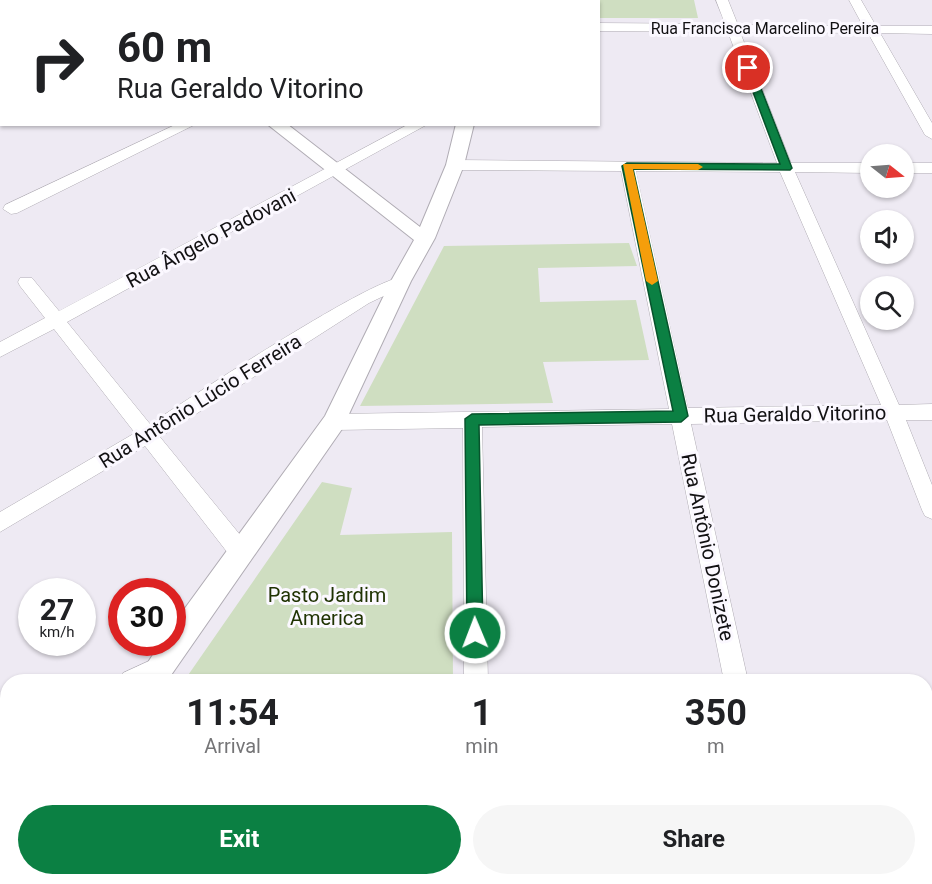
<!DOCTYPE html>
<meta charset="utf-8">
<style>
:root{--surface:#fff;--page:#f6f6f6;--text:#202124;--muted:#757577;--accent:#0b8043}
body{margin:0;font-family:Roboto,sans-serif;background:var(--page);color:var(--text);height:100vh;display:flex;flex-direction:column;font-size:22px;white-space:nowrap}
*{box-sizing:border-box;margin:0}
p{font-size:20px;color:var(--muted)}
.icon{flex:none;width:33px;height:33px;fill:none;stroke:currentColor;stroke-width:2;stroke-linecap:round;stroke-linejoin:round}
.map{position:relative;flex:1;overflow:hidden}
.sheet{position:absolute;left:0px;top:674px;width:933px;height:212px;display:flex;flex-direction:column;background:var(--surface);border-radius:24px 24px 0 0;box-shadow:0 2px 4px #0004}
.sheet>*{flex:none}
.guide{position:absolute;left:0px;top:0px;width:600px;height:126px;box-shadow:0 2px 4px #0004;background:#fff;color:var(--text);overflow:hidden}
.needle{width:39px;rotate:107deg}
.fabs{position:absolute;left:860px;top:144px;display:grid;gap:12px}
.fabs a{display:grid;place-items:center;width:54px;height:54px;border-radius:50%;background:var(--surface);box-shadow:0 2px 4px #0004;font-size:30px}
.speed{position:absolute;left:18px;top:578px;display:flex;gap:12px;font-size:30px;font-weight:700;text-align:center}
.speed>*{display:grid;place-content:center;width:78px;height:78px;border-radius:50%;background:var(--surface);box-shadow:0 2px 4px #0004;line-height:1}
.speed small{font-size:15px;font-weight:400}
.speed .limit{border:9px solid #d22;background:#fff;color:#111}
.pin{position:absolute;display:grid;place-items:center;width:51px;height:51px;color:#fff;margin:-26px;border:3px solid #fff;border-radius:50%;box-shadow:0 2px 6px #0007}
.me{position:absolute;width:66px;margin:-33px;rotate:359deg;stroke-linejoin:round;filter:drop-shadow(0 0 4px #0008)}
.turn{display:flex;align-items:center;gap:21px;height:126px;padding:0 18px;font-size:27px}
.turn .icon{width:78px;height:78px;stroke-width:2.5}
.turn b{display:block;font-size:42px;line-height:51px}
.eta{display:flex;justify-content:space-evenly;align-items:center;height:102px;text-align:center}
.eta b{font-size:36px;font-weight:700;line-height:42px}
.button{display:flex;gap:12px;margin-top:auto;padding:12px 18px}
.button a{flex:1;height:69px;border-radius:36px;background:var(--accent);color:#fff;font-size:24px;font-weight:700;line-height:69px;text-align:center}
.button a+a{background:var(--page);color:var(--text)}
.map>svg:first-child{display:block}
.green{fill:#cfdec1}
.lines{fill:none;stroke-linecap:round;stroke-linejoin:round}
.minor-casing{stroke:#b0acb4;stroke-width:1}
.tertiary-casing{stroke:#b0acb4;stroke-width:2}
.minor{fill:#fff;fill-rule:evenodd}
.tertiary{fill:#fff;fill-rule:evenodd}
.route{fill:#0b8043;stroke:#07532c;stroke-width:1.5}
.slow{fill:#f59e0b}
.labels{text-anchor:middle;stroke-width:6;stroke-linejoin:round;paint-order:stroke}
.far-street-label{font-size:16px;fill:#121113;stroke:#fbf8ff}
.street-label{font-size:20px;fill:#121113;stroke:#fbf8ff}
.park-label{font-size:20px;fill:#203303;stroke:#fbf8ff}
</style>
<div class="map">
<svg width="932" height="884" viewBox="0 0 932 884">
<rect width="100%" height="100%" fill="#eeeaf3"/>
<path class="green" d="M 525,0 L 694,0 L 698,18 L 599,18 L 598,2 Z
M 629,243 L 637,266 L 538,268 L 540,302 L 636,300 L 649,360 L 543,362 L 553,403 L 360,406 L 444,246 Z
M 322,482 L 352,488 L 340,535 L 452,532 L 453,681 L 184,681 Z
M 469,878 L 769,878 L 770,884 L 337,884 Z"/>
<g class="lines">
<defs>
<path id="minor" d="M 61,0 L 76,0 L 60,2 Z
M 252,0 L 267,0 L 251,2 Z
M 448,0 L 462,0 L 447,2 Z
M 716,0 L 728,0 L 738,25 L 863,26 L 849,0 L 861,0 L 876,26 L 932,26 L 932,34 L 880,33 L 932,123 L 932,139 L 925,135 L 868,33 L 740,32 L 791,163 L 870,163 L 870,173 L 795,172 L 899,405 L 932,404 L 932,420 L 906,420 L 932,485 L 932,519 L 925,516 L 922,510 L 887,420 L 691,424 L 748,681 L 724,681 L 672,424 L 482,427 L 488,681 L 464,681 L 463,428 L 334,430 L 327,428 L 324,422 L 327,416 L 334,414 L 669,409 L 621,171 L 455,170 L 448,165 L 455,160 L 777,163 L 728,32 L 598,31 L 598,23 L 725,24 ZM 636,171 L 780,172 L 881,405 L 688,408 Z
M 2,21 L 2,29 L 0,30 L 0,22 Z
M 0,104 L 2,104 L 2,112 L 0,112 Z
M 177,124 L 196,124 L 17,213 L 11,214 L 3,209 L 5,205 Z
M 409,124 L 428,124 L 67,322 L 150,424 C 184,402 382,270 407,277 L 409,281 L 407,285 L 369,303 L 160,437 L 250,547 L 253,554 L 250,561 L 242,564 L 234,561 L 145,446 L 0,532 L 0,512 L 135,433 L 54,329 L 0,357 L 0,342 L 45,318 L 20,286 L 18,282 L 20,278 L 32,278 L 59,311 Z
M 903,163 L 932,163 L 932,173 L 903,173 Z
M 160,656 L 168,660 L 172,668 L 168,676 L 158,681 L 119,681 L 123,673 Z
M 8,747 L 8,773 L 0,776 L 0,750 Z
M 926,794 L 932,794 L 932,820 L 926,820 Z
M 177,878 L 203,878 L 201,884 L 175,884 Z
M 765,878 L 791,878 L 793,884 L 767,884 Z"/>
<path id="tertiary" d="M 109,0 L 124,0 L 125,2 L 110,2 Z
M 498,0 L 512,0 L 497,2 Z
M 267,124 L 287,124 L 420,227 L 446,165 L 456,124 L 474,124 L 464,165 L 435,238 L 411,281 L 342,429 L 167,681 L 136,681 L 161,642 L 172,642 L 172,626 L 325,416 L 391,281 L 414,240 Z
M 8,862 L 8,878 L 24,878 L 22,884 L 0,884 L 0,865 Z"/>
</defs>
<use href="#minor" class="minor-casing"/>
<use href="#tertiary" class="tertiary-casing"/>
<use href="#minor" class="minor"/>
<use href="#tertiary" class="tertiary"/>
</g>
<path class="route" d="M 748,66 L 753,68 L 792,168 L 790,170 L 633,169 L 688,416 L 681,422 L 479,425 L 483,633 L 481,639 L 475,641 L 469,639 L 467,633 L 465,419 L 472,414 L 673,411 L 622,166 L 627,163 L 780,164 L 744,68 Z"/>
<path class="slow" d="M 623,164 L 698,164 L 703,167 L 698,170 L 633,169 L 658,281 L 652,285 L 646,281 Z"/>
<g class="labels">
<g class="far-street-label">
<text x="765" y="34">Rua Francisca Marcelino Pereira</text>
</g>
<g class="street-label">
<text transform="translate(211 238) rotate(-28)" y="7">Rua Ângelo Padovani</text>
<text transform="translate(200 401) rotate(-32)" y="7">Rua Antônio Lúcio Ferreira</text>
<text transform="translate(795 414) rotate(-1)" y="7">Rua Geraldo Vitorino</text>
<text transform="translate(708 547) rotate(78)" y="7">Rua Antônio Donizete</text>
</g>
<g class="park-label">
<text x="327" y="602">Pasto Jardim<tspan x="327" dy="23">America</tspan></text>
</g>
</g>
</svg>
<div class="fabs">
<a><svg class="needle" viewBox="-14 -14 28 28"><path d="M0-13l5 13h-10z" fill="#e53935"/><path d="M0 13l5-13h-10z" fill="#757577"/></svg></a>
<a><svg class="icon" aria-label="sound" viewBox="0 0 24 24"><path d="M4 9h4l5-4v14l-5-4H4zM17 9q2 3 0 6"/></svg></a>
<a><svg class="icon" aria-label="search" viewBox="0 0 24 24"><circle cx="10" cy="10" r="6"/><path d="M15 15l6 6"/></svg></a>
</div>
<div class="speed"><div>27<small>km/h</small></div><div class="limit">30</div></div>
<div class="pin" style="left:748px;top:68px;background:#d93025"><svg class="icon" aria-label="arrive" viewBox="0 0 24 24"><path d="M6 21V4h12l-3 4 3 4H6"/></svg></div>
<svg class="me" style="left:475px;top:633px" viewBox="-20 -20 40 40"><circle r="17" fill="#0b8043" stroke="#fff" stroke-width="3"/><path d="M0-11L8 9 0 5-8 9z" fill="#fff"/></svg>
<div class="guide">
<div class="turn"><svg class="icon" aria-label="right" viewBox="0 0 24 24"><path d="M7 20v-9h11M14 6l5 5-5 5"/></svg><div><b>60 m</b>Rua Geraldo Vitorino</div></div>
</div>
<section class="sheet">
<div class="eta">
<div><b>11:54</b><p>Arrival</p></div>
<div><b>1</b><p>min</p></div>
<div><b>350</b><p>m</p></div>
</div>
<div class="button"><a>Exit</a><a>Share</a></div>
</section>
</div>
